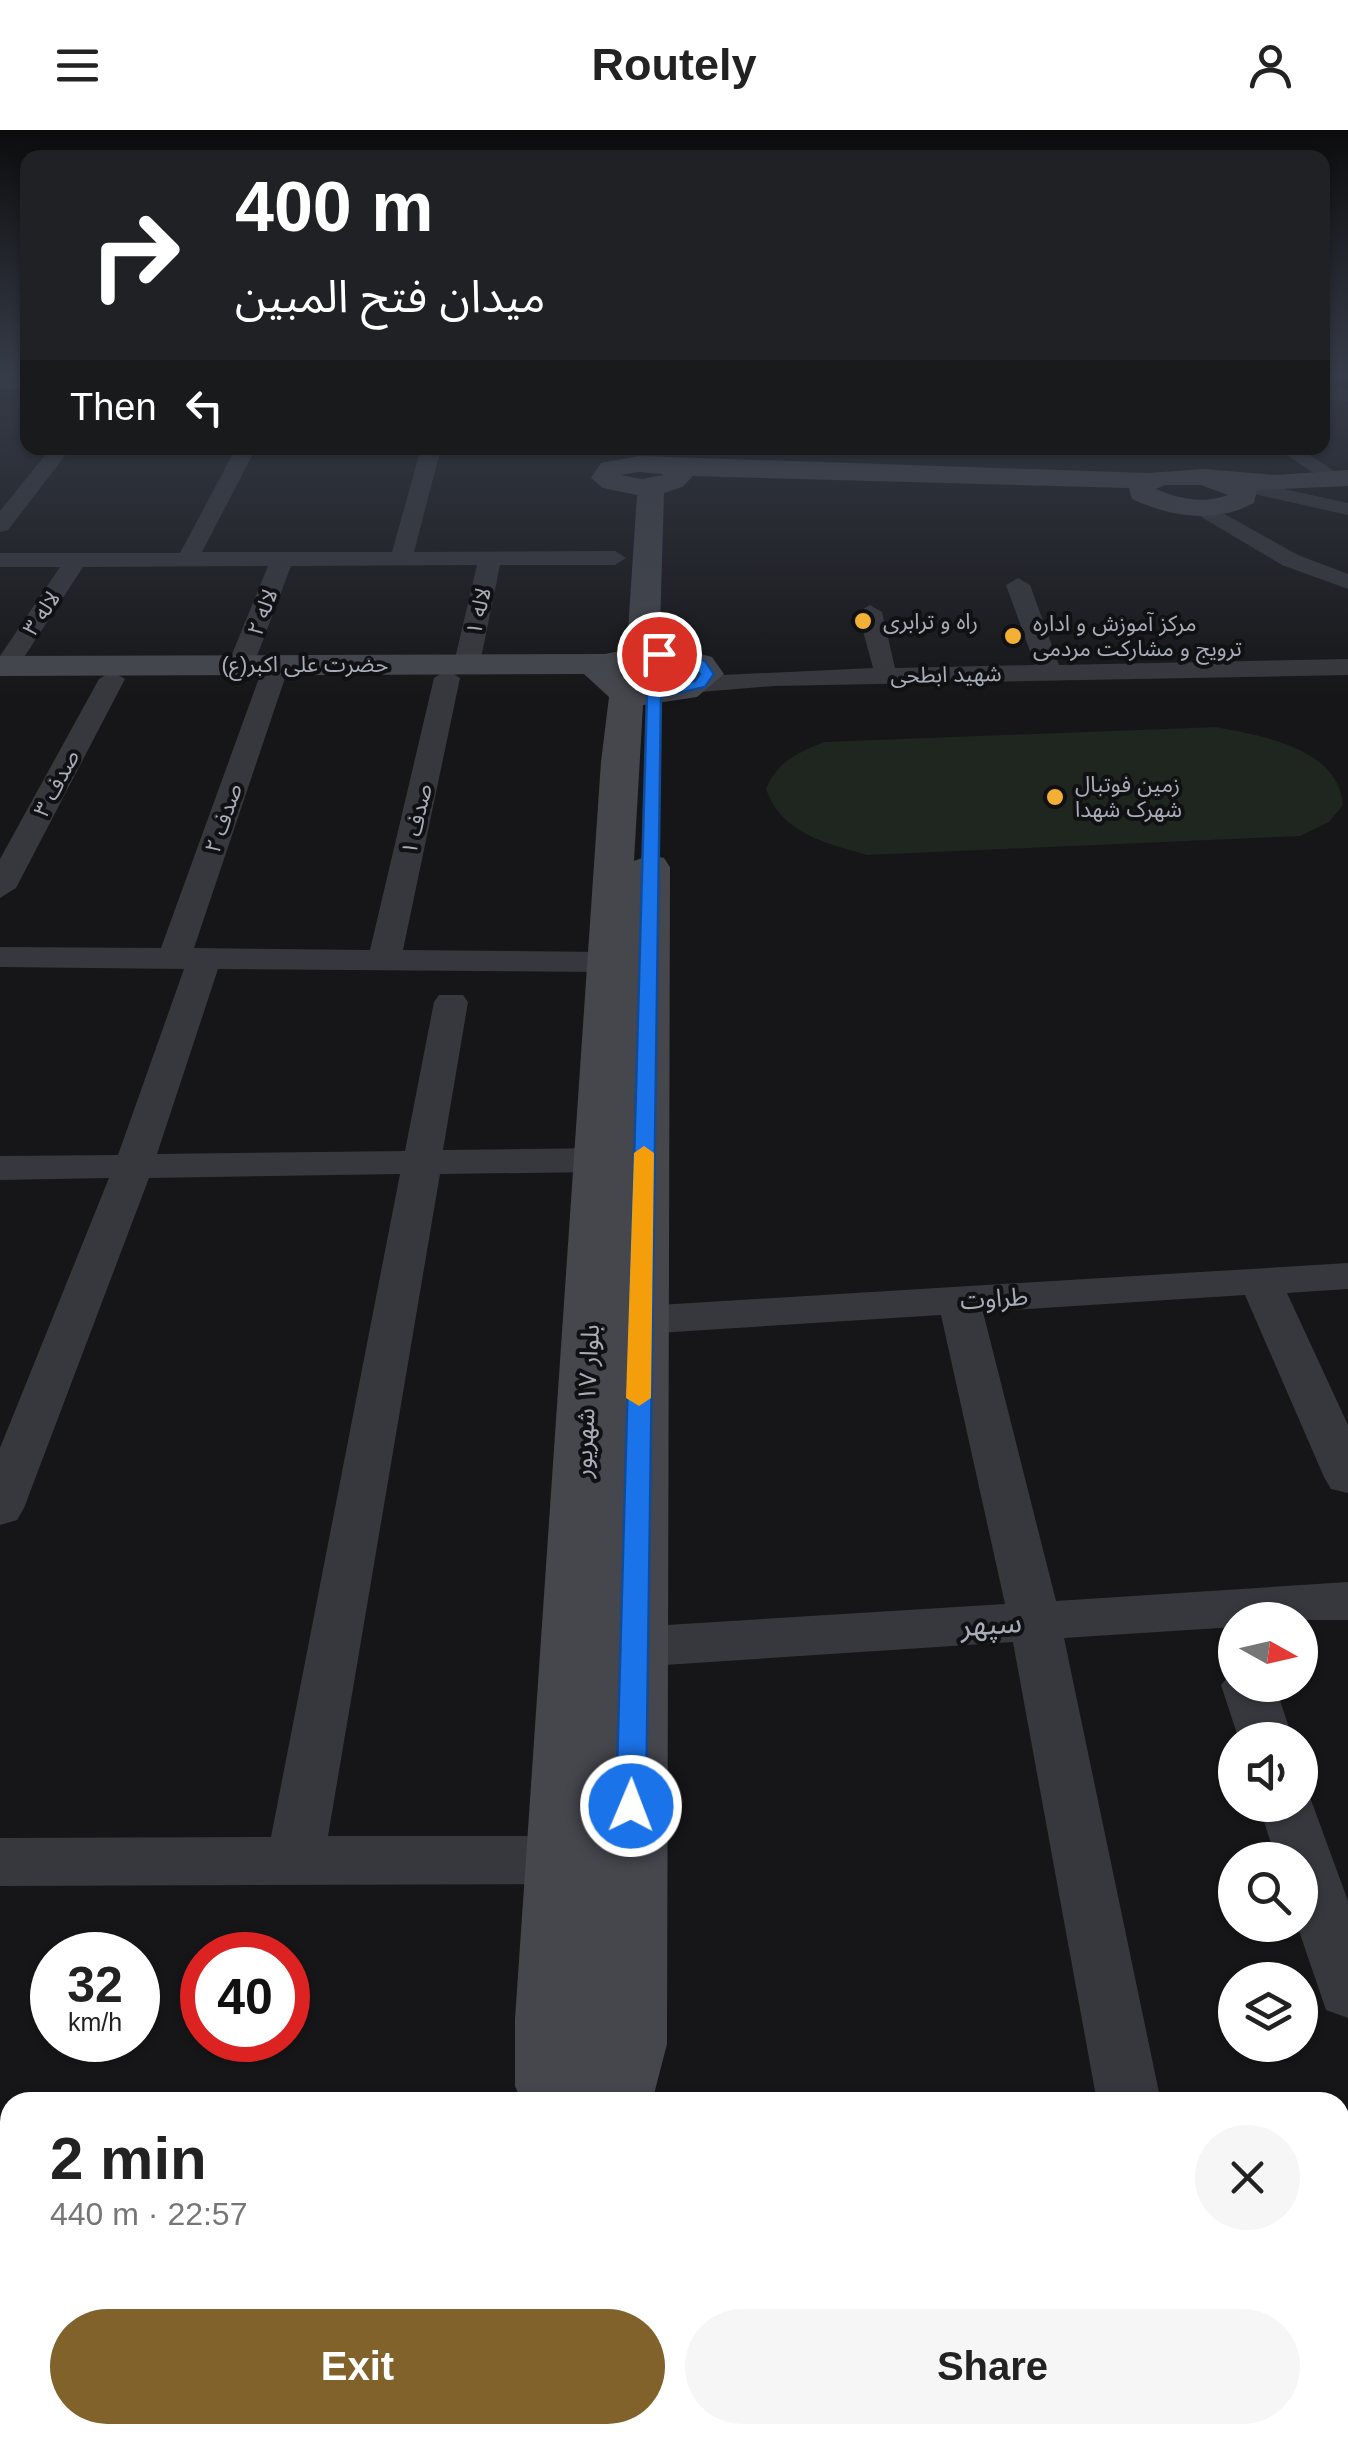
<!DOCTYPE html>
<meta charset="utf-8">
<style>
:root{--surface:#fff;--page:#f6f6f6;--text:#222;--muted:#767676;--accent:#80622a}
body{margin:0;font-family:Helvetica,"Noto Sans Arabic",sans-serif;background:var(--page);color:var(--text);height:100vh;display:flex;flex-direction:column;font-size:38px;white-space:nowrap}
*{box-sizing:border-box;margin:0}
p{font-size:32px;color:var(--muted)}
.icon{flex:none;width:55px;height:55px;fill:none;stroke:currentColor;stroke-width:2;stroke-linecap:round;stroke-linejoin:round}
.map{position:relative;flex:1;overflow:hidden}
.panel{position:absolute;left:0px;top:1962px;width:1350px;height:352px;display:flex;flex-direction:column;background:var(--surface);border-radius:30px 30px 0 0;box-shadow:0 2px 8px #0004}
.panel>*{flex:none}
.hud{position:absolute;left:20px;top:20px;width:1310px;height:305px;border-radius:20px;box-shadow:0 2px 8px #0004;background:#202124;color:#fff;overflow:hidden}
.needle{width:65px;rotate:98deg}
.buttons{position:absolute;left:1218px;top:1472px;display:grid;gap:20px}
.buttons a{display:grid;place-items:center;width:100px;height:100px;border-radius:50%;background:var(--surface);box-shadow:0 2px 8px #0004;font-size:50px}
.speed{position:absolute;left:30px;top:1802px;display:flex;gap:20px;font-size:50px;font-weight:700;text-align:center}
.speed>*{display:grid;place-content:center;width:130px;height:130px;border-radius:50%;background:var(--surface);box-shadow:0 2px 8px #0004;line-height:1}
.speed small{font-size:25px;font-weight:400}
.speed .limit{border:15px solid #d22;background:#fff;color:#111}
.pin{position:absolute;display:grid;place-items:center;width:85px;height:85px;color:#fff;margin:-42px;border:5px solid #fff;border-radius:50%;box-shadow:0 2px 10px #0007}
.me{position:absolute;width:110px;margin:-55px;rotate:1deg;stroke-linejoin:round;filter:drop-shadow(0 0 8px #0008)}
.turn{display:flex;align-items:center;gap:35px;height:210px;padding:0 50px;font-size:45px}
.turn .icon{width:130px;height:130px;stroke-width:2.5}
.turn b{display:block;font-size:70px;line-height:85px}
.then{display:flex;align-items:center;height:95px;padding:0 50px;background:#0003;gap:20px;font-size:38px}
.round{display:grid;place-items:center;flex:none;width:105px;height:105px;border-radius:52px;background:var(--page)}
.headline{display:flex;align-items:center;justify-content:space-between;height:170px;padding:0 50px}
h1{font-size:60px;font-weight:600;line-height:75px}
.action{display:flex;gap:20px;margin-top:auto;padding:20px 50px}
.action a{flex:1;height:115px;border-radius:60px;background:var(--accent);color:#fff;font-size:40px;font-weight:600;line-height:115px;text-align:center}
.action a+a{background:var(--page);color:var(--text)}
header{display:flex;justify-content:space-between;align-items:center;height:130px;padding:0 50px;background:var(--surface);font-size:45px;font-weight:600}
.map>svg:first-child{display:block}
.green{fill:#1e261f}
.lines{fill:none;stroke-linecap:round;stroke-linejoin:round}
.street{fill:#37383d;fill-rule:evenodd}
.secondary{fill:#45474d;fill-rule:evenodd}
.route{fill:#1a73e8;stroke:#114b97;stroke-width:2.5}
.slow{fill:#f59e0b}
.poi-dot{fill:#f2b134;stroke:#111113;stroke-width:4}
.labels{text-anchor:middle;stroke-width:8;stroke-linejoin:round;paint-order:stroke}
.far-street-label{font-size:22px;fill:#a8adb8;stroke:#111113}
.far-poi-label{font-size:22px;fill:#a8adb8;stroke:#111113;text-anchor:start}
.street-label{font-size:25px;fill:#a8adb8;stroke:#111113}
.near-street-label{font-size:30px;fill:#a8adb8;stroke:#111113}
</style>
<header><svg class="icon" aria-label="menu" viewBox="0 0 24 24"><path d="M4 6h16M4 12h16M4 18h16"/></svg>Routely<svg class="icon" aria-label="person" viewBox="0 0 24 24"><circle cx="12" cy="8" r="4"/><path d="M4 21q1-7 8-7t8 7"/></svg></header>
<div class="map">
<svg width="1348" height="2313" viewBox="0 0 1348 2313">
<rect width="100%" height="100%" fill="#161618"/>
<path class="green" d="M 1216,597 C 1262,606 1339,618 1343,675 L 1329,692 L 1300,706 L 867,725 C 825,713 781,703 766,659 C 778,631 797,623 824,612 Z"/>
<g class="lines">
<path class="street" d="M 28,248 L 28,258 L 0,259 L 0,249 Z
M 1322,258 L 1348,259 L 1348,271 L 1322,269 Z
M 51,318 L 71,318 L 8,400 L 0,402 L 0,381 Z
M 236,318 L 256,318 L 202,422 L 392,422 L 421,318 L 441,318 L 414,422 L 615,421 L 626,428 L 615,435 L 500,435 L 480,533 L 467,541 L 454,533 L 477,435 L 291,436 L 254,534 L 241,542 L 228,534 L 268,436 L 83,437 L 15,541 L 0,542 L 0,526 L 60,437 L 0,437 L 0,423 L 180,423 Z
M 1276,318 L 1299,318 L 1346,349 L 1343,353 L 1329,353 Z
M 1261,354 L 1348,373 L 1348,385 L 1254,364 L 1254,356 Z
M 1201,371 L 1298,425 L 1348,444 L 1348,459 L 1282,435 L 1193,382 L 1193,372 Z
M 1018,448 L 1030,455 L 1059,535 L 1348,529 L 1348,545 L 774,556 L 700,562 L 687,554 L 700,546 L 873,538 L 858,482 L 870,475 L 882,482 L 895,538 L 1035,535 L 1006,455 Z
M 272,540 L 285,548 L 194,818 L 370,820 L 434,548 L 447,540 L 460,548 L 403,820 L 609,822 L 621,825 L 626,832 L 621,839 L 609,842 L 218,839 L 157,1024 L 405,1021 L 434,872 L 439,865 L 463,865 L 468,872 L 443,1020 L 599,1018 L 613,1022 L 619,1030 L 613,1038 L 599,1042 L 440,1044 L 328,1706 L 563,1706 L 583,1713 L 592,1730 L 583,1747 L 563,1754 L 0,1756 L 0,1708 L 271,1707 L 400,1044 L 149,1048 L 24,1378 L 17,1390 L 0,1395 L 0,1318 L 109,1048 L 0,1050 L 0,1026 L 118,1025 L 184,839 L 0,837 L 0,817 L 161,818 L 259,548 Z
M 112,541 L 125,549 L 16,758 L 0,768 L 0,729 L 99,549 Z
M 1348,1133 L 1348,1159 L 1287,1163 L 1348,1295 L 1348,1363 L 1331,1359 L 1324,1347 L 1245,1165 L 983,1182 L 1056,1471 L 1348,1452 L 1348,1490 L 1235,1490 L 1235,1497 L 1064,1508 L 1161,1972 L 1097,1972 L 1013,1512 L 634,1537 L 616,1531 L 608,1517 L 616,1503 L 634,1497 L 1005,1474 L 941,1185 L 610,1206 L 595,1202 L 588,1192 L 595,1182 L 610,1178 Z
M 1235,1539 L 1235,1555 L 1275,1555 L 1293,1610 L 1239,1610 L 1221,1555 Z
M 1300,1656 L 1307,1659 L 1348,1771 L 1348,1888 L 1326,1880 L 1297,1795 L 1300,1730 L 1276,1730 L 1259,1675 L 1300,1675 Z
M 566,2305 L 654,2305 L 657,2313 L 570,2313 Z
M 1157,2305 L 1231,2305 L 1233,2313 L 1159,2313 Z"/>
<path class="secondary" d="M 639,326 L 1149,343 L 1204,339 L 1276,345 L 1348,340 L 1348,356 L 1257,360 L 1254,373 C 1215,394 1171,387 1132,369 L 1129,358 L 693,346 L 682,357 L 664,363 L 660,498 L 693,522 L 712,527 L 724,544 L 697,567 L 643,575 L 634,731 L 650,725 L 664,728 L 670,737 L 667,1914 L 652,1972 L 522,1972 L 515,1956 L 515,1889 L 601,632 L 609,567 L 584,544 L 0,546 L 0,526 L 605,524 L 644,516 L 628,501 L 637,365 L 603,358 L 591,348 L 601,333 ZM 639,342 L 662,344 L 663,345 L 642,349 L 620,345 ZM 1165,355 L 1201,355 L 1228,365 C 1205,374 1178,369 1156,359 ZM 659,534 L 689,543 C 668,558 643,559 621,545 L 628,538 Z"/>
</g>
<linearGradient id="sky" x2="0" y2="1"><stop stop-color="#0c0c0d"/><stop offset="0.43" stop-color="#363c48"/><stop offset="1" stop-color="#363c48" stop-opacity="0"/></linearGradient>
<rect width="1348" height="569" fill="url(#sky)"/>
<path class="route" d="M 659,520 L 705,531 L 714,544 L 705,557 L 661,567 L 646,1676 L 642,1684 L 631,1688 L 620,1684 L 616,1676 L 647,564 L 695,551 L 700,544 L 695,537 L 654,527 Z"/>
<path class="slow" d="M 644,1016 L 654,1023 L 651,1268 L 639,1276 L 626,1268 L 634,1023 Z"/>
<g class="poi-dot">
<circle cx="863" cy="491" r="10"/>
<circle cx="1013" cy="506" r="10"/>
<circle cx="1055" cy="667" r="10"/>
</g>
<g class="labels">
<g class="far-street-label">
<text transform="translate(478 481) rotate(-77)" y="8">لاله ۱</text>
<text transform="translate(262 482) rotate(-69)" y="8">لاله ۲</text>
<text transform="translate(41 483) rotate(-56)" y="8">لاله ۳</text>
<text x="305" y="542">حضرت علی اکبر(ع)</text>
<text transform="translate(946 544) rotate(-1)" y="8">شهید ابطحی</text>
<text transform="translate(56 653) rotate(-62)" y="8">صدف ۳</text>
<text transform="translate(223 688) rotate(-71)" y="8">صدف ۲</text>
<text transform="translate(416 689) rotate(-77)" y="8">صدف ۱</text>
</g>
<g class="far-poi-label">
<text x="883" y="499">راه و ترابری</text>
<text x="1033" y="501">مرکز آموزش و اداره<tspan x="1033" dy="25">ترویج و مشارکت مردمی</tspan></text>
<text x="1075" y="662">زمین فوتبال<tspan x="1075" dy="25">شهرک شهدا</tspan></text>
</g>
<g class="street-label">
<text transform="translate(994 1168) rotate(-4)" y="9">طراوت</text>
<text transform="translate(586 1271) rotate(-87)" y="9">بلوار ۱۷ شهریور</text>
</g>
<g class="near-street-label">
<text transform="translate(991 1494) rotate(-4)" y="10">سپهر</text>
</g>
</g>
</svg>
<div class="buttons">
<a><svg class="needle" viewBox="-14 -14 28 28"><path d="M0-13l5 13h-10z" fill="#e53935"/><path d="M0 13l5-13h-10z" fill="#767676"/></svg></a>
<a><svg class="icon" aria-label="sound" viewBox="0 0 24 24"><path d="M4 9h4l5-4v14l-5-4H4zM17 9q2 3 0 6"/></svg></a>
<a><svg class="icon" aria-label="search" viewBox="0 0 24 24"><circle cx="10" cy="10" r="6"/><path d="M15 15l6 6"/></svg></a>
<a><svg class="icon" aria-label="layers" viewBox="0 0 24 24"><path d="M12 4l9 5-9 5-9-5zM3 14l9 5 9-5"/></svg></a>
</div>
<div class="speed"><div>32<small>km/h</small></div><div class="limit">40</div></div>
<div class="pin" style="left:659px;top:524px;background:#d93025"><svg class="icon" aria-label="arrive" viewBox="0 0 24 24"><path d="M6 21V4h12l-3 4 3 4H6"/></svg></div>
<svg class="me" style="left:631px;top:1676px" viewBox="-20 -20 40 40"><circle r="17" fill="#1a73e8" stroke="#fff" stroke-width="3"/><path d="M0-11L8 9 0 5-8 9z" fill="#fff"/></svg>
<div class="hud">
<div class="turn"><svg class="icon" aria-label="right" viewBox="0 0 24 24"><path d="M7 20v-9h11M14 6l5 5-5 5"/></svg><div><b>400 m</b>میدان فتح المبین</div></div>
<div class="then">Then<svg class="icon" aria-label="left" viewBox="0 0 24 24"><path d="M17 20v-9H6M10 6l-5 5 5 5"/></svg></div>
</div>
<section class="panel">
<div class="headline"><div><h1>2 min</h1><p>440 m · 22:57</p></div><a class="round"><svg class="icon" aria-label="close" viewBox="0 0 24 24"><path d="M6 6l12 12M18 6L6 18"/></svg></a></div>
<div class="action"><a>Exit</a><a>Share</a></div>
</section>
</div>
